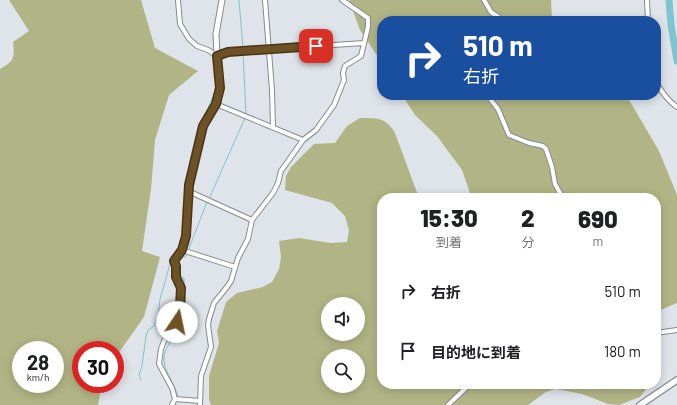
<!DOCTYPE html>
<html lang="ja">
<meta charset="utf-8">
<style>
:root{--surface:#fff;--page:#f6f6f6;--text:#202124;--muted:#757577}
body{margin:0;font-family:Barlow,"Noto Sans JP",sans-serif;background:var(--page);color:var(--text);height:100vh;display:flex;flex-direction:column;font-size:15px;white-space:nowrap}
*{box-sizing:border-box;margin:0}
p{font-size:13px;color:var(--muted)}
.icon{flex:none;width:22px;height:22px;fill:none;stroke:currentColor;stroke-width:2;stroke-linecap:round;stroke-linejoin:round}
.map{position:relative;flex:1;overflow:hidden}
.drawer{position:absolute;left:377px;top:193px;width:284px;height:196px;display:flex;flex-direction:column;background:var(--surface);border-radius:16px;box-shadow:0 2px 10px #0003}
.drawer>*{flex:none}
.banner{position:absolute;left:377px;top:16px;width:284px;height:84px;border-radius:16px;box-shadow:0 2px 10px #0003;background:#1a4fa0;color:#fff;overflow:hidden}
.buttons{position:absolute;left:321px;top:297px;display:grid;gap:8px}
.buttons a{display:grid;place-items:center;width:44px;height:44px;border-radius:50%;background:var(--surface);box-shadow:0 2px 10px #0003;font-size:20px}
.speed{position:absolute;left:12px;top:341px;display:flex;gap:8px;font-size:20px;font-weight:700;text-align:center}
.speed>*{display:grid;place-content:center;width:52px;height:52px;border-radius:50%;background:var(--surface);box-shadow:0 2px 10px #0003;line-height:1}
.speed small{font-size:10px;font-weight:400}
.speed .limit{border:6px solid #d22;background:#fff;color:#111}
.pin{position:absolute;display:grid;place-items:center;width:34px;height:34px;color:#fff;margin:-17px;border-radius:8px;box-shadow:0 2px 6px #0006}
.me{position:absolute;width:44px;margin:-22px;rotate:11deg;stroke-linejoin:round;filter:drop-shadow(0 0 3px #0008)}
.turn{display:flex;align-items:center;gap:14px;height:84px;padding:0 20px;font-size:18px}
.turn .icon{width:52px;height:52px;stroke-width:2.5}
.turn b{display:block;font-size:28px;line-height:34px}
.eta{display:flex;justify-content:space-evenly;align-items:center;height:68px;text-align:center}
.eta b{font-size:24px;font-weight:800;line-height:28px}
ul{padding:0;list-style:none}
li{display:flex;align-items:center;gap:12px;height:60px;padding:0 20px}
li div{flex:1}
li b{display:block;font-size:15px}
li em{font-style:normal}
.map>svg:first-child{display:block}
.green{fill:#b1b585;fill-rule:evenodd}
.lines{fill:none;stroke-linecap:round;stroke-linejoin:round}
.stream{stroke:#7ec4d1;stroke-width:1}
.river{stroke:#7ec4d1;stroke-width:7}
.minor-casing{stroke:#858a8e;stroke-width:6}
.tertiary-casing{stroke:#858a8e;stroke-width:7}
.secondary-casing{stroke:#858a8e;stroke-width:8}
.minor{stroke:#fff;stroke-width:4}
.tertiary{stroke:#fff;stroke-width:5}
.secondary{stroke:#fff;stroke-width:5.5}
.route-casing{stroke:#483518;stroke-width:10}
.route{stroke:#6e5225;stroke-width:7}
</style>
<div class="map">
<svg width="677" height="405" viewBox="0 0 677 405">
<rect width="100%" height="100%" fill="#dee4e9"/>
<path class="green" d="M 9,0 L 141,0 L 155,48 L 198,71 L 169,95 L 155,140 L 151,189 L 142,251 L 160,257 L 144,317 L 115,358 L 115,350 L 81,350 L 81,384 L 102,384 L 98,405 L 0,405 L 0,69 C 14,61 15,58 13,42 L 29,31 ZM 21,350 L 55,350 L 55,384 L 21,384 Z
M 349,0 L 551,0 L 552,21 L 382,21 L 382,63 L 360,30 Z
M 402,95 L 623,95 L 629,100 L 635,110 L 659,151 L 677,195 L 677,303 L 656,312 L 656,198 L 470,198 L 469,190 L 462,170 L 437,136 L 415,115 Z
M 360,118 C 376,118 386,117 395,133 L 419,198 L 382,198 L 382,384 L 650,384 L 640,397 L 619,405 L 608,404 L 582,394 L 556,389 L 546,392 L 528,405 L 211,405 L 209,400 L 209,376 L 219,343 L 217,331 L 226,302 L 237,293 L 263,287 L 272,282 L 279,269 L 281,257 L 279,241 L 299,238 L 331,243 L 347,242 L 349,230 L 345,216 L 332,203 L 285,190 L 286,176 L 291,167 L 314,144 L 335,143 L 347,126 ZM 328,304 L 358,304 L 358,334 L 328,334 ZM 328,356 L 358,356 L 358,386 L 328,386 Z"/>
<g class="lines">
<path class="stream" d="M 239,0 L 243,49
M 216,22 L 218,7
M 243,52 L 246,115
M 209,199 L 245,118
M 183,239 L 187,186 L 199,131 L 215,91 L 217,75
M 188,251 L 207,202
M 178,266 L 179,259 L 186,256 L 187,254
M 141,380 L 139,375 L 142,366 L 146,336 L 148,330 L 154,326 L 158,316 L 160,299 L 172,257 L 181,246
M 178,398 C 176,385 165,374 164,360 C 163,345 179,335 183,322 C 188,308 184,292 184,278 L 179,275"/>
<path class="river" d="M 669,0 L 671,25 L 677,61"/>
<defs>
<path id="minor" d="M 178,0 L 180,24 L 189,39 L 197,46 L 208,50 L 217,56 L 228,52 L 364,43
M 265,0 L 272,90 L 273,127
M 484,0 L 491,12 L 504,21
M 647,0 L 648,21
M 656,82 C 662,92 667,100 677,107
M 487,95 L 498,109 L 509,135 L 529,143 L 543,146 L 546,149 L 552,167 L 555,184 L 563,198
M 216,104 L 303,140
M 188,191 L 252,220
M 182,250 L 235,267
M 656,333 L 677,330
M 175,399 L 200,401
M 172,405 L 175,399 L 172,388 L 159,364 L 161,349 L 164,341 L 171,332 L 177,322 L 180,306 L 181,288 L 177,277 L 176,266 L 173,261 L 182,250 L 186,236 L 189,185 L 203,126 L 216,104 L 220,88 L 217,56
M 200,405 L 201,376 L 211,347 L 208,325 L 209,319 L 214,303 L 227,287 L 231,281 L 238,258 L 248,239 L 252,220 L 273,193 L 278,183 L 281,171 L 303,140 L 316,130 L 334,105 L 344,80 L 343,73 L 345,66 L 361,56 L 368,27 L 368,18 L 342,0
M 448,405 L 470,384"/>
<path id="tertiary" d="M 217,56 L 216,34 L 222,0"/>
<path id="secondary" d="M 640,405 L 677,380"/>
</defs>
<use href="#minor" class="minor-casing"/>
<use href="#tertiary" class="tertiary-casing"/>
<use href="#secondary" class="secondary-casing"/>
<use href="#minor" class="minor"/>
<use href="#tertiary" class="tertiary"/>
<use href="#secondary" class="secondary"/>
</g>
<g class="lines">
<defs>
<path id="route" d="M 177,322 L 180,306 L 181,288 L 176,277 L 176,266 L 174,261 L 182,250 L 186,236 L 189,185 L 203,126 L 216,104 L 220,88 L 217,56 L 228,52 L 316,46"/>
</defs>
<use href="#route" class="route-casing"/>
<use href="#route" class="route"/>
</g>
</svg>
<div class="buttons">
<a><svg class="icon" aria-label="sound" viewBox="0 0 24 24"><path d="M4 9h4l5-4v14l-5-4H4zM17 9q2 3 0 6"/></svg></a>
<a><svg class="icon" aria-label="search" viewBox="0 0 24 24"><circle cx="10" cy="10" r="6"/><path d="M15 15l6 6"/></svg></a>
</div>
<div class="speed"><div>28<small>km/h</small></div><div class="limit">30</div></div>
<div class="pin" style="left:316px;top:46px;background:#d93025"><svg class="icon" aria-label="arrive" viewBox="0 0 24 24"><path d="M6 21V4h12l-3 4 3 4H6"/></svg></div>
<svg class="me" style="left:177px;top:322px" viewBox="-20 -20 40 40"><circle r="19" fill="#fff"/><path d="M0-13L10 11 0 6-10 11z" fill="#6e5225"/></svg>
<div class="banner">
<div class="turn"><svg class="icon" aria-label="right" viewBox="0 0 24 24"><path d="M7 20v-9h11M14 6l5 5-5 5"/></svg><div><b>510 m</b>右折</div></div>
</div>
<section class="drawer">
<div class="eta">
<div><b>15:30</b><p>到着</p></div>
<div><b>2</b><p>分</p></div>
<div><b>690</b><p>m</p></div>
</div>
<ul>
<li><svg class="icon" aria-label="right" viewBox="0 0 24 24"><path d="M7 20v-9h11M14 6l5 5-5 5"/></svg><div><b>右折</b></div><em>510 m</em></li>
<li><svg class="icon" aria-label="arrive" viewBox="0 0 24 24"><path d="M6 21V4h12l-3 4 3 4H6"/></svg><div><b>目的地に到着</b></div><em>180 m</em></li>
</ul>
</section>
</div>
